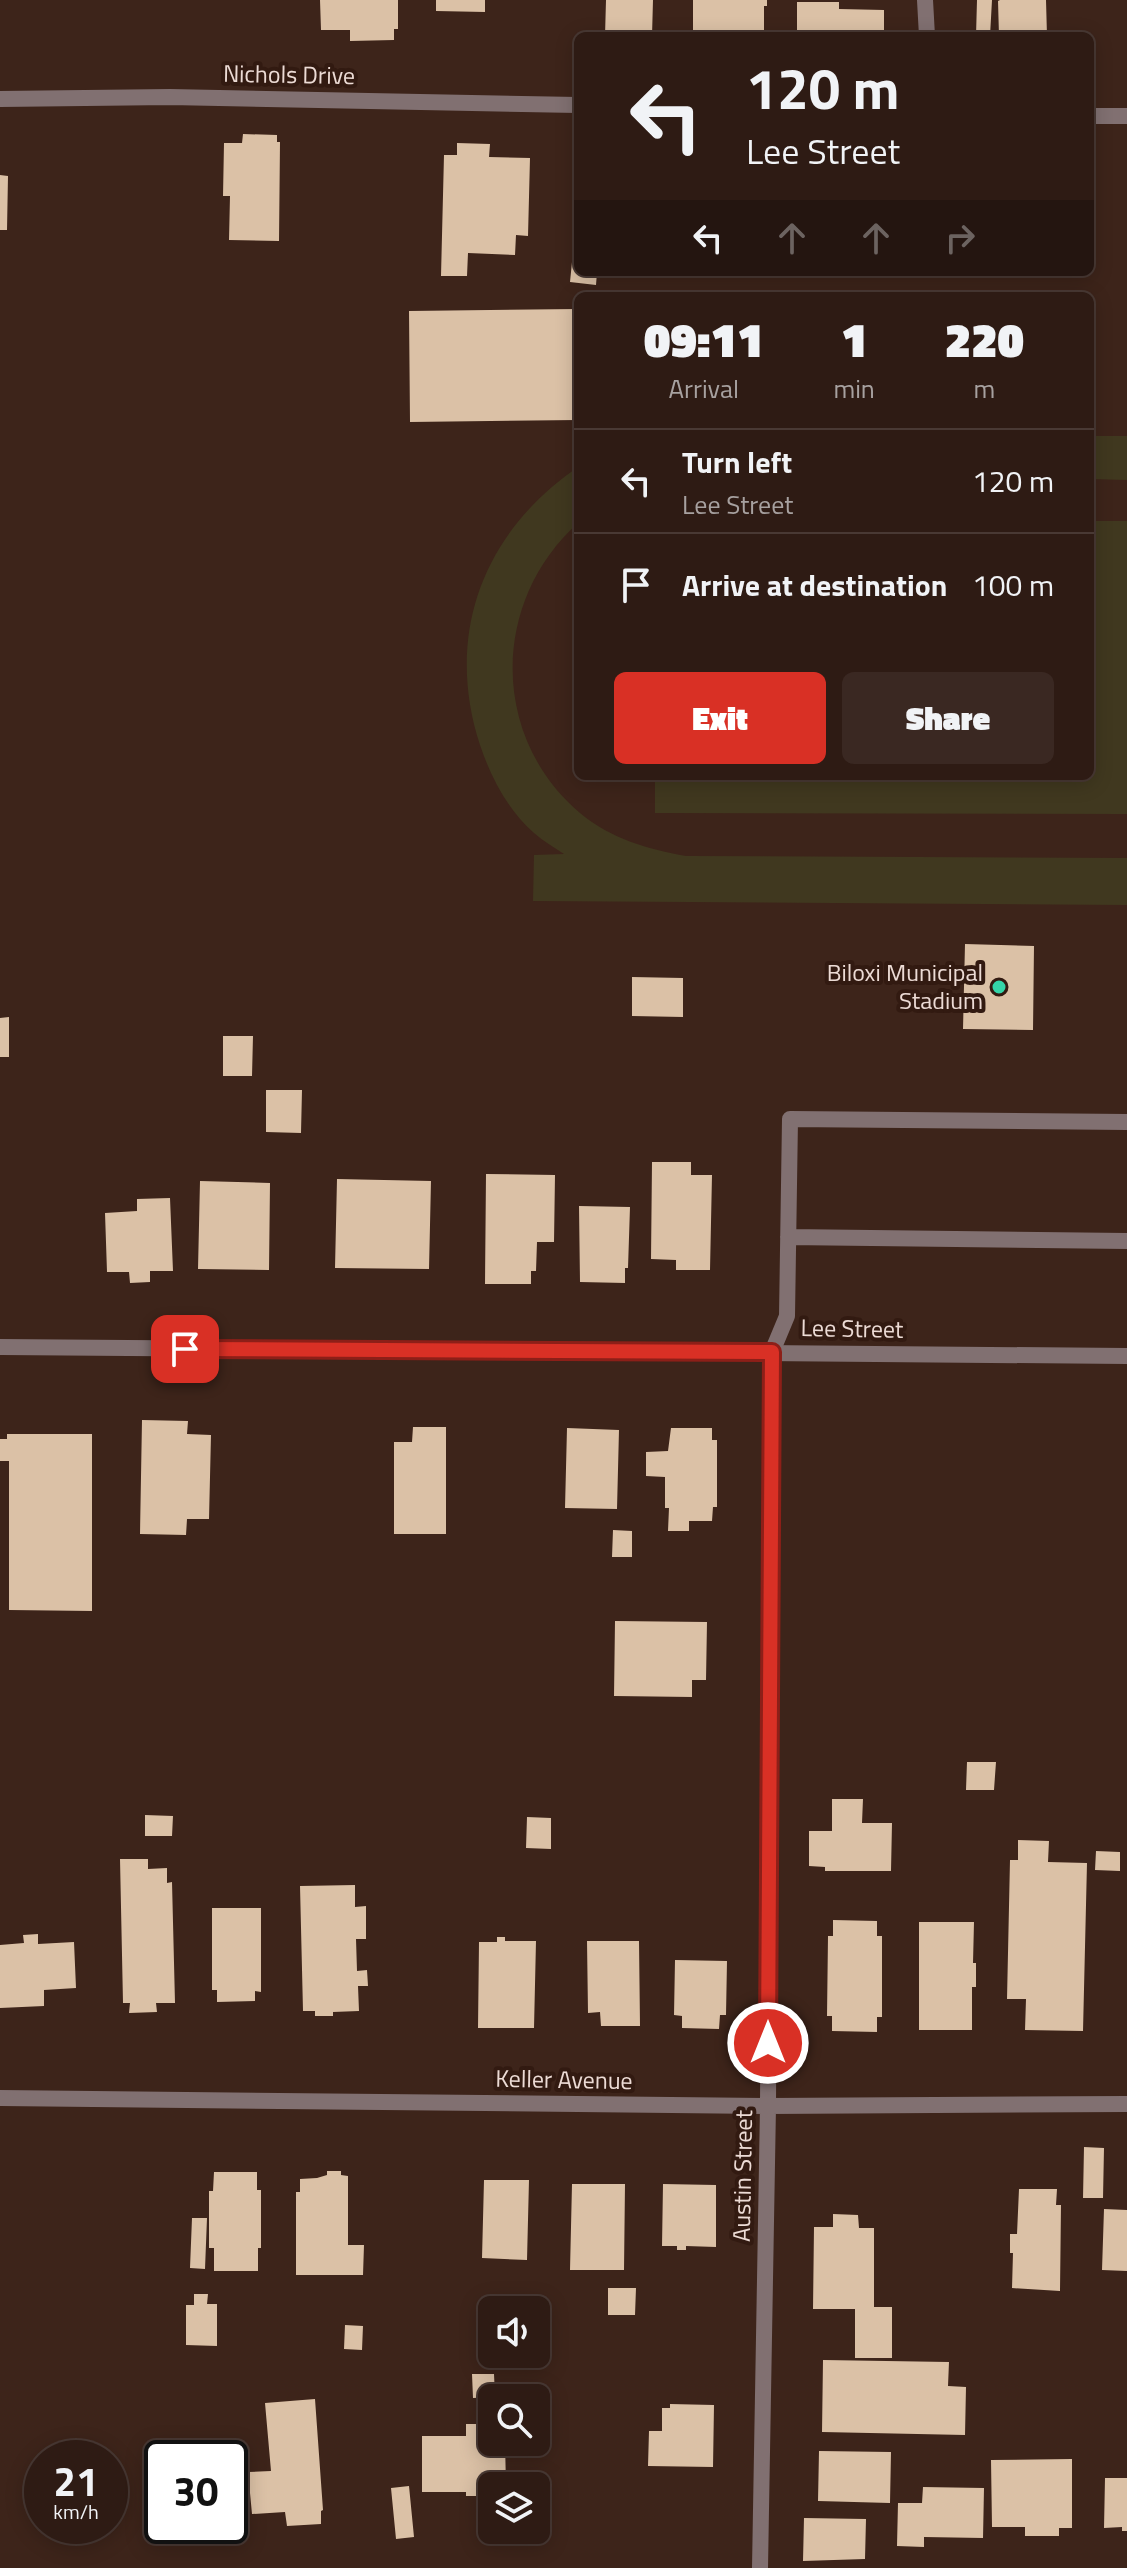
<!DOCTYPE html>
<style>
:root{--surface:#2e1b14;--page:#3a2822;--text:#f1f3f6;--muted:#a7a1a0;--line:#493934;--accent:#d93025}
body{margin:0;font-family:"Titillium Web",sans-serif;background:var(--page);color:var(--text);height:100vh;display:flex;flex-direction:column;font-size:30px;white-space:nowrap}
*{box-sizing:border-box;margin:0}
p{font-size:26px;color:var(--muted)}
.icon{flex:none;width:44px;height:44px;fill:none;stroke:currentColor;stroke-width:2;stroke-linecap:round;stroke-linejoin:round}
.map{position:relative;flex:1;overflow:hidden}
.sheet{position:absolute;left:574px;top:292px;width:520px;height:488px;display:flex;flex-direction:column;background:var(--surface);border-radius:12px;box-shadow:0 4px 20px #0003,0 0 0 2px var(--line)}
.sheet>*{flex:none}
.hud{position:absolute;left:574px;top:32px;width:520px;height:244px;border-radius:12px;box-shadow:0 4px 20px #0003,0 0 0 2px var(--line);background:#2e1b14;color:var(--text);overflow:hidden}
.tools{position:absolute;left:478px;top:2296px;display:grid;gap:16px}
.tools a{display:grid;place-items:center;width:72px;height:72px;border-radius:12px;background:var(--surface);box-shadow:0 4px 20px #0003,0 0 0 2px var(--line);font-size:40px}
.speed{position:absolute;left:24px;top:2440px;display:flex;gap:16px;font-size:40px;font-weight:700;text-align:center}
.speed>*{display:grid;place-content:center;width:104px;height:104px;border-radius:50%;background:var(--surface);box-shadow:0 4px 20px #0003,0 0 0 2px var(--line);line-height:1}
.speed small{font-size:20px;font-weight:400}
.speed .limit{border:4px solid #111;border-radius:12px;background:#fff;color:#111}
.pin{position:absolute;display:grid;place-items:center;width:68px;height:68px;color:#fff;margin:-34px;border-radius:16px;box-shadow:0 4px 12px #0006}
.me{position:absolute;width:88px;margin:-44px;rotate:0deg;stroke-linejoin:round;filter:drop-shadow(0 0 6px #0008)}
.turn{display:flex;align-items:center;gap:28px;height:168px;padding:0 40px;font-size:36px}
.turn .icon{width:104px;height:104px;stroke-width:2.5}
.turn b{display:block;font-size:56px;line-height:68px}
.lanes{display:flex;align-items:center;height:76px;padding:0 40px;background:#0003;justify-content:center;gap:40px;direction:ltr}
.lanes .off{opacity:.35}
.eta{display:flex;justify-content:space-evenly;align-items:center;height:136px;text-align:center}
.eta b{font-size:48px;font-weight:800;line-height:56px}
.action{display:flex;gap:16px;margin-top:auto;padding:16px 40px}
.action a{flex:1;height:92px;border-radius:12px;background:var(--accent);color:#fff;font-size:32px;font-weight:800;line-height:92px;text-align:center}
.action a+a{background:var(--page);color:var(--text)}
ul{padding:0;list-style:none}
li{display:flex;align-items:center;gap:24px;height:104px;padding:0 40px;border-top:2px solid var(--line)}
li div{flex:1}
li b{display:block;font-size:30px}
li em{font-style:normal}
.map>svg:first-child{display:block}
.green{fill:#40381f}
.building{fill:#dbc1a6}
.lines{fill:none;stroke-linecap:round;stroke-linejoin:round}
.service{stroke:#817071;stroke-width:16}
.minor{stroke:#817071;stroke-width:16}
.tertiary{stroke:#817071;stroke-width:16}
.route-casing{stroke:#8d1f18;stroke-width:20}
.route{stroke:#d93025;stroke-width:14}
.poi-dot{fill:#34d4a8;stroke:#321a11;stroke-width:3}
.labels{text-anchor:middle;stroke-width:8;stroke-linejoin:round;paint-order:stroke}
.street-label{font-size:24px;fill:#ecdbd5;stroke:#321a11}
.poi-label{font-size:24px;fill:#ecdbd5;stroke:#321a11;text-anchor:end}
</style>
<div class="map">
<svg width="1127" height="2568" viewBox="0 0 1127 2568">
<rect width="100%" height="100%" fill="#3d241a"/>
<path class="green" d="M 1090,436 L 1127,436 L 1127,480 L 1090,479 Z
M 578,467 L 578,523 C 491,601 490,737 580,813 C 611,839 648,849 686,856 L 1127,858 L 1127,905 L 533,901 L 534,855 L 564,854 C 554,847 543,841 534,833 C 508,810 491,778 480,745 C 444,635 483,532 578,467 Z
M 1090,521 L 1127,521 L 1127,814 L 655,813 L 655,776 L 1090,776 Z"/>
<path class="building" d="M 320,0 L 398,0 L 398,29 L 394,29 L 394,40 L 350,41 L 350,30 L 321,30 Z
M 436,0 L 485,0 L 485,12 L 436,11 Z
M 606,0 L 653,0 L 652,36 L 605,36 Z
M 693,0 L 767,0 L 767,6 L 764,6 L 764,36 L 693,36 Z
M 977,0 L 992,0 L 990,36 L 976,36 Z
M 1000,0 L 1046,0 L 1047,36 L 999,36 L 998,1 Z
M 797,2 L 839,2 L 839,9 L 884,10 L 884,36 L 797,36 Z
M 243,134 L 277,135 L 277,142 L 280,142 L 279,241 L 229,240 L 230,196 L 223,196 L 224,143 L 242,143 Z
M 457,143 L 490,144 L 489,157 L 530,158 L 528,236 L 516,235 L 515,255 L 468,253 L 467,276 L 441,276 L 444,155 L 457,155 Z
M 0,175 L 8,176 L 7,230 L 0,230 Z
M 572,262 L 578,263 L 578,272 L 597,272 L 596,285 L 570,282 Z
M 578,309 L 578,420 L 410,422 L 409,311 Z
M 965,944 L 1034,946 L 1033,1030 L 963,1029 Z
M 632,977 L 683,978 L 683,1017 L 632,1016 Z
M 9,1017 L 9,1057 L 0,1057 L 0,1018 Z
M 223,1036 L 253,1036 L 252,1076 L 223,1076 Z
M 266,1090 L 302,1090 L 301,1133 L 266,1132 Z
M 652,1162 L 691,1162 L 691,1175 L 712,1175 L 710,1270 L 676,1270 L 676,1260 L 651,1259 Z
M 486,1174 L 555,1175 L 554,1242 L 537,1242 L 536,1271 L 531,1271 L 531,1284 L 485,1284 Z
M 337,1179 L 431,1181 L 429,1269 L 335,1268 Z
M 200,1181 L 270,1183 L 269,1270 L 198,1269 Z
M 170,1198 L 173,1271 L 150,1271 L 150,1282 L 130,1283 L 129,1272 L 107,1272 L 105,1213 L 137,1211 L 137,1199 Z
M 579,1206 L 630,1207 L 628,1268 L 625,1268 L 625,1283 L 580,1282 Z
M 142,1420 L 188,1421 L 187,1434 L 211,1435 L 209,1519 L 187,1519 L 186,1535 L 140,1534 Z
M 413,1427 L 446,1427 L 446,1534 L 394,1534 L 394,1442 L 412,1442 Z
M 567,1428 L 619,1430 L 617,1509 L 565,1508 Z
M 671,1428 L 712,1428 L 712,1440 L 717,1440 L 717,1507 L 713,1507 L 712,1521 L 689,1521 L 689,1531 L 668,1531 L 669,1508 L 665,1508 L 665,1477 L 646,1476 L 646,1452 L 668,1451 Z
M 7,1434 L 92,1434 L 92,1611 L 9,1610 L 9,1461 L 0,1461 L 0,1439 L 7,1439 Z
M 613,1530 L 632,1531 L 632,1557 L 612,1557 Z
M 615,1621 L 707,1622 L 706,1680 L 692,1680 L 692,1697 L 614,1696 Z
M 967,1762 L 996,1762 L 994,1790 L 966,1790 Z
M 832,1799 L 863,1799 L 862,1823 L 892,1823 L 891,1871 L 825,1871 L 825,1867 L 809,1866 L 809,1831 L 832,1831 Z
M 145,1815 L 173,1816 L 172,1836 L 145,1836 Z
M 527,1817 L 551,1818 L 551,1849 L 526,1848 Z
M 1018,1840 L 1049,1841 L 1048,1862 L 1087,1863 L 1083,2031 L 1025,2030 L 1026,1999 L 1007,1999 L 1010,1860 L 1018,1860 Z
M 1096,1851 L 1120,1852 L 1120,1871 L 1095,1870 Z
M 120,1859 L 148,1859 L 148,1869 L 167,1868 L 167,1883 L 172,1882 L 175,2003 L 156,2003 L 157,2012 L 129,2013 L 130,2003 L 123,2003 Z
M 355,1885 L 355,1907 L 366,1906 L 366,1939 L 356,1939 L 357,1971 L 367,1970 L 368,1986 L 358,1986 L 359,2011 L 333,2012 L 333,2016 L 315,2016 L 315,2011 L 303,2011 L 300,1886 Z
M 212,1908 L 261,1908 L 261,1992 L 255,1991 L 255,2001 L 217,2002 L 217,1990 L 212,1990 Z
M 833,1920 L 877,1921 L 877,1936 L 882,1936 L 882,2017 L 877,2017 L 877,2032 L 832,2031 L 832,2016 L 827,2016 L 828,1936 L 833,1936 Z
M 919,1922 L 974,1922 L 973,1963 L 976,1963 L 976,1987 L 972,1987 L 972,2030 L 919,2030 Z
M 38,1934 L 38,1944 L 74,1942 L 76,1988 L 44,1990 L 44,2006 L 0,2008 L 0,1945 L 24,1943 L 23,1935 Z
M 497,1937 L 505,1937 L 505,1941 L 536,1941 L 534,2028 L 478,2028 L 479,1942 L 497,1942 Z
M 587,1941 L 639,1941 L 640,2026 L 601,2026 L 600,2012 L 588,2013 Z
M 675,1960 L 727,1961 L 726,2015 L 720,2015 L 719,2029 L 682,2028 L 682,2016 L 674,2015 Z
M 1084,2147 L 1104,2148 L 1103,2198 L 1083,2198 Z
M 327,2171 L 341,2171 L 341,2175 L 348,2176 L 348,2245 L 364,2245 L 363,2275 L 296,2275 L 296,2192 L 300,2192 L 300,2179 L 317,2178 L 327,2175 Z
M 214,2172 L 257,2172 L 257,2190 L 261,2190 L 261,2248 L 258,2248 L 258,2271 L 214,2271 L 214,2248 L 209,2248 L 209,2191 L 213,2191 Z
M 484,2180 L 529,2180 L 527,2260 L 482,2258 Z
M 572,2184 L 625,2184 L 624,2270 L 570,2270 Z
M 663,2184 L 716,2185 L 716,2247 L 686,2246 L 686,2250 L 677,2250 L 677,2246 L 662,2246 Z
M 1019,2189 L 1057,2189 L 1056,2205 L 1061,2205 L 1060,2291 L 1012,2288 L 1013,2253 L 1010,2253 L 1010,2234 L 1017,2234 Z
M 1104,2209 L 1127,2210 L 1127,2271 L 1102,2270 Z
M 833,2214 L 858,2215 L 859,2228 L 874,2228 L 874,2307 L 892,2307 L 892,2358 L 855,2358 L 855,2309 L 813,2309 L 814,2227 L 833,2227 Z
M 192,2218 L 207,2218 L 205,2269 L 190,2268 Z
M 608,2288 L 636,2288 L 635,2315 L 608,2315 Z
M 194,2294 L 208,2294 L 207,2304 L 217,2304 L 217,2346 L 186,2345 L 186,2305 L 194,2305 Z
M 345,2325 L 363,2326 L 362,2350 L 344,2349 Z
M 823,2360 L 949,2362 L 948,2386 L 966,2387 L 965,2435 L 822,2432 Z
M 472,2374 L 494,2374 L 495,2397 L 473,2398 Z
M 315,2399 L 323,2510 L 321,2511 L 321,2524 L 287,2526 L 285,2512 L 252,2514 L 248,2472 L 271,2471 L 265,2403 Z
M 670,2404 L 714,2405 L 713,2467 L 648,2466 L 649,2431 L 662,2431 L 662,2408 L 670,2408 Z
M 466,2424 L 492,2424 L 492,2442 L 505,2442 L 506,2486 L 492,2486 L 492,2496 L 466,2496 L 466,2492 L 422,2492 L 422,2436 L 466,2436 Z
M 231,2447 L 237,2523 L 230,2524 L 230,2458 L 199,2458 L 198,2450 Z
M 819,2451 L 891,2452 L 890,2503 L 818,2501 Z
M 1072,2459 L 1072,2528 L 1059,2528 L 1059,2536 L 1025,2536 L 1025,2527 L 992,2527 L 991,2460 Z
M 1105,2478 L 1127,2478 L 1127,2531 L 1122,2531 L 1122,2527 L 1104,2528 Z
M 409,2486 L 414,2537 L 396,2539 L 391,2488 Z
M 923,2487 L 984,2488 L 983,2538 L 924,2537 L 924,2547 L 897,2546 L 898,2503 L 922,2503 Z
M 804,2518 L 866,2519 L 865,2559 L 803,2561 Z
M 189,2526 L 213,2526 L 214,2536 L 190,2538 Z"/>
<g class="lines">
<path class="service" d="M 788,1237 L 1127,1241
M 772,1352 L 787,1316 L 790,1119 L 1127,1122"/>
<path class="minor" d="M 925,0 L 927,36
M 0,99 L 170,97 L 578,105
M 1090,116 L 1127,116
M 0,2098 L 768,2106 L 1127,2104
M 760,2568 L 768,2106 L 772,1352"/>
<path class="tertiary" d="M 0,1347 L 1127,1356"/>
</g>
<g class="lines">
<defs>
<path id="route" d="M 185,1349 L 772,1352 L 768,2043"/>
</defs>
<use href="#route" class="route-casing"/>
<use href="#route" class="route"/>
</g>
<circle class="poi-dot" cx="999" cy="987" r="8"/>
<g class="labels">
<g class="street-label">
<text transform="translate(289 75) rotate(1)" y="8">Nichols Drive</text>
<text transform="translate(852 1329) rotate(1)" y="8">Lee Street</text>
<text transform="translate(564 2080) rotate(1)" y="8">Keller Avenue</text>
<text transform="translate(743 2176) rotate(-89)" y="8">Austin Street</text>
</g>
<g class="poi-label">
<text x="983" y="981">Biloxi Municipal<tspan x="983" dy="28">Stadium</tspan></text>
</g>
</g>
</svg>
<div class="tools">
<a><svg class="icon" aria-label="sound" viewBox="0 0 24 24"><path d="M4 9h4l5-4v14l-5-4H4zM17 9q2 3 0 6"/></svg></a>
<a><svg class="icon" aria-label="search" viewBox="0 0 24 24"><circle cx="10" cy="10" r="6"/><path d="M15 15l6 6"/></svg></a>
<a><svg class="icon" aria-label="layers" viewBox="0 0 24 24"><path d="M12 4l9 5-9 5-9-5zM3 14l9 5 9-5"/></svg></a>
</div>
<div class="speed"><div>21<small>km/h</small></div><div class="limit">30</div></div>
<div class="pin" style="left:185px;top:1349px;background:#d93025"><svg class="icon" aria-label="arrive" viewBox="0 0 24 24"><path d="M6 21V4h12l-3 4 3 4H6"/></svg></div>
<svg class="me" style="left:768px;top:2043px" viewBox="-20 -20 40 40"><circle r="17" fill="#d93025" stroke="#fff" stroke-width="3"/><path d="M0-11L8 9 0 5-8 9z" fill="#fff"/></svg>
<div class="hud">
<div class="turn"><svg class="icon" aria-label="left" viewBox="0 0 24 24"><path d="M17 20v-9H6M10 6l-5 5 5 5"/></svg><div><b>120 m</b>Lee Street</div></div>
<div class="lanes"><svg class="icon" aria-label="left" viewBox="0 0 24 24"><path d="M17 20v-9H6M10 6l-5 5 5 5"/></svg><svg class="icon off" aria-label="ahead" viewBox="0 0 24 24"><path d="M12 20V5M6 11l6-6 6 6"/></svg><svg class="icon off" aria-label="ahead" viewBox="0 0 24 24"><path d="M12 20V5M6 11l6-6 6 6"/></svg><svg class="icon off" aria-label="right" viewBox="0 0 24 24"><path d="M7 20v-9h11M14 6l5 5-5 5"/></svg></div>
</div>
<section class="sheet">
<div class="eta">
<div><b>09:11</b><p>Arrival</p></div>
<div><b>1</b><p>min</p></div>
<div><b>220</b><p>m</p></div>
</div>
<ul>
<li><svg class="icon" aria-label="left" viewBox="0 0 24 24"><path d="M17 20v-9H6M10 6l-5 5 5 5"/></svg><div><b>Turn left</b><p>Lee Street</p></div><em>120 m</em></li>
<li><svg class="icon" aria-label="arrive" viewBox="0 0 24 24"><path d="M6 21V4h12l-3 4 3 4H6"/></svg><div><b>Arrive at destination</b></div><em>100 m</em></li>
</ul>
<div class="action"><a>Exit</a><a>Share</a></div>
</section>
</div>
